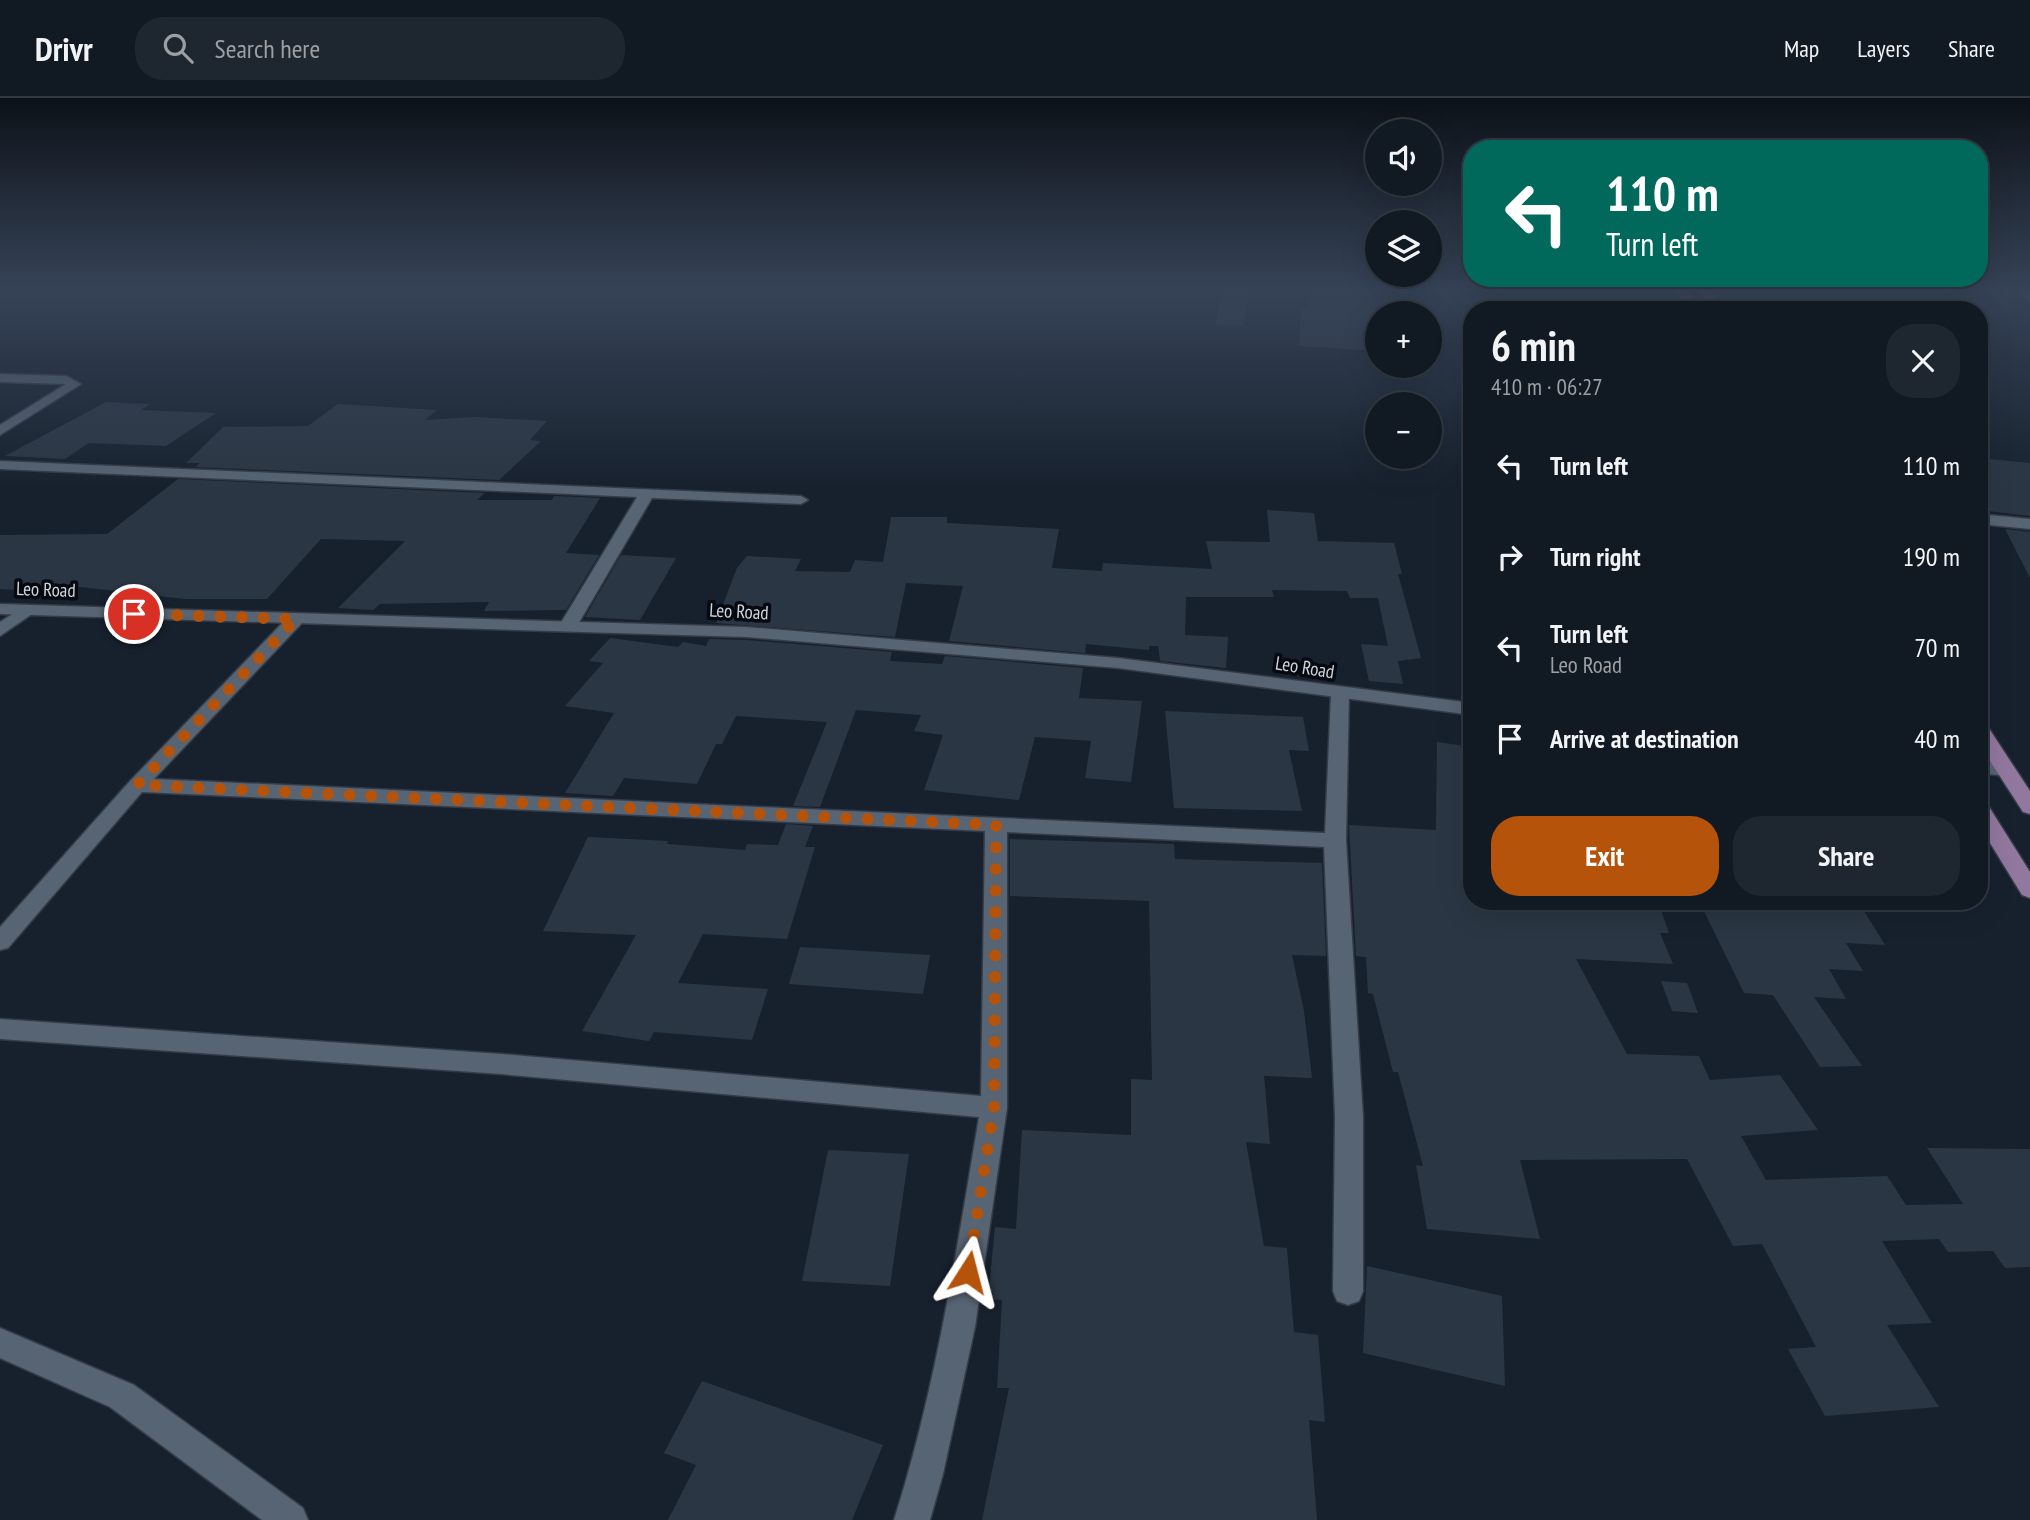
<!DOCTYPE html>
<meta charset="utf-8">
<style>
:root{--surface:#111922;--page:#1e262f;--text:#f1f3f6;--muted:#9ca0a5;--line:#303840;--accent:#b45309}
body{margin:0;font-family:"PT Sans Narrow",sans-serif;background:var(--page);color:var(--text);height:100vh;display:flex;flex-direction:column;font-size:26px;white-space:nowrap}
*{box-sizing:border-box;margin:0}
p{font-size:23px;color:var(--muted)}
.icon{flex:none;width:38px;height:38px;fill:none;stroke:currentColor;stroke-width:2;stroke-linecap:round;stroke-linejoin:round}
.map{position:relative;flex:1;overflow:hidden}
.sheet{position:absolute;left:1463px;top:203px;width:525px;height:609px;display:flex;flex-direction:column;background:var(--surface);border-radius:28px;box-shadow:0 7px 28px #0002,0 0 0 2px var(--line)}
.sheet>*{flex:none}
.top-card{position:absolute;left:1463px;top:42px;width:525px;height:147px;border-radius:28px;box-shadow:0 7px 28px #0002,0 0 0 2px var(--line);background:#00695c;color:#fff;overflow:hidden}
.controls{position:absolute;left:1365px;top:21px;display:grid;gap:14px}
.controls a{display:grid;place-items:center;width:77px;height:77px;border-radius:50%;background:var(--surface);box-shadow:0 7px 28px #0002,0 0 0 2px var(--line);font-size:35px}
.pin{position:absolute;display:grid;place-items:center;width:60px;height:60px;color:#fff;margin:-30px;border:4px solid #fff;border-radius:50%;box-shadow:0 2px 7px #0007}
.me{position:absolute;width:77px;margin:-38px;rotate:9deg;stroke-linejoin:round;filter:drop-shadow(0 0 5px #0008)}
.turn{display:flex;align-items:center;gap:24px;height:147px;padding:0 28px;font-size:32px}
.turn .icon{width:91px;height:91px;stroke-width:2.5}
.turn b{display:block;font-size:49px;line-height:60px}
.round{display:grid;place-items:center;flex:none;width:74px;height:74px;border-radius:28px;background:var(--page)}
.headline{display:flex;align-items:center;justify-content:space-between;height:119px;padding:0 28px}
h1{font-size:42px;font-weight:800;line-height:52px}
.action{display:flex;gap:14px;margin-top:auto;padding:14px 28px}
.action a{flex:1;height:80px;border-radius:28px;background:var(--accent);color:#fff;font-size:28px;font-weight:800;line-height:80px;text-align:center}
.action a+a{background:var(--page);color:var(--text)}
ul{padding:0;list-style:none}
li{display:flex;align-items:center;gap:21px;height:91px;padding:0 28px}
li div{flex:1}
li b{display:block;font-size:26px}
li em{font-style:normal}
header{display:flex;align-items:center;gap:42px;box-sizing:border-box;height:98px;padding:0 35px;background:var(--surface);border-bottom:2px solid var(--line)}
header strong{font-size:33px}
nav{display:flex;gap:38px;margin-inline-start:auto;font-size:24px}
.search{width:490px;height:63px;background:var(--page);display:flex;align-items:center;gap:18px;box-sizing:border-box;padding:0 24px;border-radius:28px;color:var(--muted);font-size:26px}
.map>svg:first-child{display:block}
.building{fill:#2b3644}
.lines{fill:none;stroke-linecap:round;stroke-linejoin:round}
.street-casing{stroke:#343b46;stroke-width:3}
.secondary-casing{stroke:#343b46;stroke-width:3}
.primary-casing{stroke:#343b46;stroke-width:3}
.street{fill:#576473;fill-rule:evenodd}
.secondary{fill:#576473;fill-rule:evenodd}
.primary{fill:#92779f;fill-rule:evenodd}
.route{stroke:#b45309;stroke-width:12;stroke-dasharray:0 21.6}
.labels{text-anchor:middle;stroke-width:7;stroke-linejoin:round;paint-order:stroke}
.street-label{font-size:19px;fill:#ced5dd;stroke:#060a10}
</style>
<header>
<strong>Drivr</strong>
<div class="search"><svg class="icon" aria-label="search" viewBox="0 0 24 24"><circle cx="10" cy="10" r="6"/><path d="M15 15l6 6"/></svg>Search here</div>
<nav><a>Map</a><a>Layers</a><a>Share</a></nav>
</header>
<div class="map">
<svg width="2030" height="1422" viewBox="0 0 2030 1422">
<rect width="100%" height="100%" fill="#17212e"/>
<path class="building" d="M 1223,192 L 1250,192 L 1243,228 L 1215,227 Z
M 1309,192 L 1373,192 L 1377,253 L 1299,248 L 1301,209 L 1309,209 Z
M 106,304 L 150,306 L 141,312 L 216,315 L 166,348 L 89,345 L 65,361 L 5,358 Z
M 338,306 L 437,312 L 425,322 L 474,319 L 547,323 L 530,342 L 541,343 L 499,382 L 195,369 L 200,365 L 186,365 L 223,329 L 308,328 Z
M 1979,360 L 2030,365 L 2030,418 L 1979,412 Z
M 178,381 L 485,395 L 477,402 L 552,402 L 554,398 L 600,400 L 566,455 L 599,457 L 566,512 L 484,513 L 489,504 L 380,506 L 373,512 L 338,510 L 405,443 L 321,441 L 267,501 L 185,501 L 72,488 L 62,495 L 0,491 L 0,437 L 107,436 Z
M 1267,412 L 1314,415 L 1318,443 L 1394,445 L 1402,476 L 1398,476 L 1421,560 L 1398,563 L 1403,586 L 1369,583 L 1361,546 L 1388,548 L 1378,500 L 1350,500 L 1347,493 L 1272,492 L 1274,499 L 1186,499 L 1185,537 L 1228,539 L 1226,570 L 1160,563 L 1158,548 L 1149,548 L 1149,552 L 1086,546 L 1085,555 L 949,543 L 963,488 L 906,485 L 895,539 L 716,525 L 737,470 L 747,458 L 801,461 L 795,473 L 850,474 L 855,462 L 883,464 L 891,419 L 947,419 L 947,425 L 1059,431 L 1052,470 L 1102,473 L 1103,465 L 1212,471 L 1206,443 L 1270,444 Z
M 2005,431 L 2030,434 L 2030,480 Z
M 621,457 L 676,460 L 640,522 L 585,519 Z
M 610,540 L 678,549 L 683,544 L 706,548 L 709,541 L 746,542 L 892,554 L 890,563 L 942,566 L 945,558 L 1083,570 L 1079,600 L 1142,603 L 1131,684 L 1085,680 L 1091,643 L 1035,639 L 1019,702 L 924,692 L 943,637 L 914,633 L 921,617 L 856,612 L 820,709 L 793,708 L 827,624 L 736,618 L 722,646 L 716,646 L 697,686 L 624,680 L 613,698 L 565,695 L 614,615 L 565,608 L 603,565 L 589,563 Z
M 1165,613 L 1303,619 L 1309,653 L 1289,652 L 1302,713 L 1174,710 Z
M 1437,644 L 1472,649 L 1472,803 L 1658,803 L 1669,835 L 1660,835 L 1673,866 L 1576,861 L 1627,956 L 1699,958 L 1710,982 L 1780,977 L 1818,1032 L 1741,1038 L 1766,1082 L 1887,1078 L 1906,1107 L 1963,1106 L 1927,1050 L 2030,1051 L 2030,1169 L 2005,1170 L 1993,1153 L 1948,1154 L 1939,1141 L 1882,1143 L 1932,1225 L 1887,1227 L 1939,1309 L 1825,1318 L 1788,1251 L 1816,1249 L 1762,1146 L 1733,1148 L 1687,1061 L 1520,1062 L 1540,1141 L 1427,1131 L 1416,1067 L 1423,1068 L 1398,974 L 1393,974 L 1373,896 L 1368,895 L 1366,859 L 1356,858 L 1349,727 L 1436,732 Z
M 786,726 L 813,728 L 805,749 L 815,749 L 787,841 L 703,836 L 678,885 L 768,891 L 752,942 L 654,934 L 649,943 L 582,933 L 636,837 L 543,833 L 588,739 L 668,743 L 667,746 L 745,752 L 747,746 L 778,747 Z
M 1010,741 L 1174,746 L 1175,761 L 1322,765 L 1326,858 L 1292,857 L 1304,913 L 1312,980 L 1264,978 L 1270,1046 L 1246,1044 L 1264,1148 L 1287,1150 L 1294,1234 L 1318,1237 L 1325,1324 L 1309,1322 L 1317,1422 L 982,1422 L 1009,1290 L 997,1290 L 1002,1202 L 988,1201 L 995,1129 L 1016,1131 L 1022,1032 L 1131,1037 L 1131,981 L 1152,982 L 1149,803 L 1010,798 Z
M 1699,803 L 1858,803 L 1885,847 L 1846,845 L 1863,873 L 1829,871 L 1846,901 L 1814,899 L 1862,968 L 1820,969 L 1773,897 L 1744,895 Z
M 800,849 L 930,857 L 923,896 L 789,886 Z
M 1661,883 L 1687,885 L 1698,915 L 1672,913 Z
M 828,1052 L 909,1056 L 890,1188 L 802,1183 Z
M 1367,1168 L 1502,1198 L 1505,1288 L 1363,1255 Z
M 702,1283 L 883,1347 L 852,1422 L 668,1422 L 696,1367 L 664,1355 Z"/>
<g class="lines">
<defs>
<path id="street" d="M 2015,192 L 2030,195 L 2030,203 Z
M 0,276 L 66,278 L 81,286 L 0,337 L 0,327 L 66,286 L 0,284 Z
M 0,363 L 801,398 L 808,402 L 801,406 L 652,400 L 577,528 L 568,533 L 559,528 L 637,399 L 0,371 Z
M 1979,416 L 2030,421 L 2030,431 L 1979,426 Z
M 26,507 L 35,512 L 32,516 L 0,538 L 0,524 Z
M 296,516 L 305,521 L 302,525 L 154,681 L 1325,735 L 1331,596 L 1333,592 L 1347,592 L 1349,596 L 1346,742 L 1363,1019 L 1363,1193 L 1359,1203 L 1348,1207 L 1337,1203 L 1333,1193 L 1335,1019 L 1324,749 L 1007,734 L 1007,1010 L 975,1229 L 943,1376 L 930,1422 L 894,1422 C 936,1291 956,1155 979,1019 L 501,976 L 0,941 L 0,921 L 501,956 L 981,998 L 985,733 L 142,694 L 8,850 L 0,852 L 0,829 L 130,683 L 290,517 Z
M 0,1230 L 134,1287 L 303,1410 L 308,1422 L 262,1422 L 110,1309 L 0,1260 Z"/>
<path id="secondary" d="M 0,506 L 746,529 L 1118,560 L 1472,605 L 1472,617 L 1118,570 L 746,539 L 0,516 Z
M 1979,663 L 2006,666 L 2016,672 L 2006,678 L 1979,675 Z"/>
<path id="primary" d="M 1677,192 L 1687,192 L 1699,212 L 1688,212 Z
M 1700,192 L 1710,192 L 1723,212 L 1712,212 Z
M 1979,624 L 1986,626 L 2030,693 L 2030,716 L 2023,714 L 1979,646 Z
M 1979,702 L 1986,704 L 2030,774 L 2030,800 L 2022,797 L 1979,727 Z"/>
</defs>
<use href="#street" class="street-casing"/>
<use href="#secondary" class="secondary-casing"/>
<use href="#primary" class="primary-casing"/>
<use href="#street" class="street"/>
<use href="#secondary" class="secondary"/>
<use href="#primary" class="primary"/>
</g>
<linearGradient id="sky" x2="0" y2="1"><stop stop-color="#0d1219"/><stop offset="0.49" stop-color="#364357"/><stop offset="1" stop-color="#364357" stop-opacity="0"/></linearGradient>
<rect width="2030" height="391" fill="url(#sky)"/>
<g class="lines">
<path class="route" d="M 134,516 L 296,521 L 137,687 L 996,727 L 994,1010 L 968,1174"/>
</g>
<g class="labels">
<g class="street-label">
<text transform="translate(46 491) rotate(2)" y="7">Leo Road</text>
<text transform="translate(739 513) rotate(3)" y="7">Leo Road</text>
<text transform="translate(1305 569) rotate(9)" y="7">Leo Road</text>
</g>
</g>
</svg>
<div class="controls">
<a><svg class="icon" aria-label="sound" viewBox="0 0 24 24"><path d="M4 9h4l5-4v14l-5-4H4zM17 9q2 3 0 6"/></svg></a>
<a><svg class="icon" aria-label="layers" viewBox="0 0 24 24"><path d="M12 4l9 5-9 5-9-5zM3 14l9 5 9-5"/></svg></a>
<a>+</a>
<a>−</a>
</div>
<div class="pin" style="left:134px;top:516px;background:#d93025"><svg class="icon" aria-label="arrive" viewBox="0 0 24 24"><path d="M6 21V4h12l-3 4 3 4H6"/></svg></div>
<svg class="me" style="left:968px;top:1174px" viewBox="-20 -20 40 40"><path d="M0-17L14 15 0 8-14 15z" fill="#b45309" stroke="#fff" stroke-width="4"/></svg>
<div class="top-card">
<div class="turn"><svg class="icon" aria-label="left" viewBox="0 0 24 24"><path d="M17 20v-9H6M10 6l-5 5 5 5"/></svg><div><b>110 m</b>Turn left</div></div>
</div>
<section class="sheet">
<div class="headline"><div><h1>6 min</h1><p>410 m · 06:27</p></div><a class="round"><svg class="icon" aria-label="close" viewBox="0 0 24 24"><path d="M6 6l12 12M18 6L6 18"/></svg></a></div>
<ul>
<li><svg class="icon" aria-label="left" viewBox="0 0 24 24"><path d="M17 20v-9H6M10 6l-5 5 5 5"/></svg><div><b>Turn left</b></div><em>110 m</em></li>
<li><svg class="icon" aria-label="right" viewBox="0 0 24 24"><path d="M7 20v-9h11M14 6l5 5-5 5"/></svg><div><b>Turn right</b></div><em>190 m</em></li>
<li><svg class="icon" aria-label="left" viewBox="0 0 24 24"><path d="M17 20v-9H6M10 6l-5 5 5 5"/></svg><div><b>Turn left</b><p>Leo Road</p></div><em>70 m</em></li>
<li><svg class="icon" aria-label="arrive" viewBox="0 0 24 24"><path d="M6 21V4h12l-3 4 3 4H6"/></svg><div><b>Arrive at destination</b></div><em>40 m</em></li>
</ul>
<div class="action"><a>Exit</a><a>Share</a></div>
</section>
</div>
